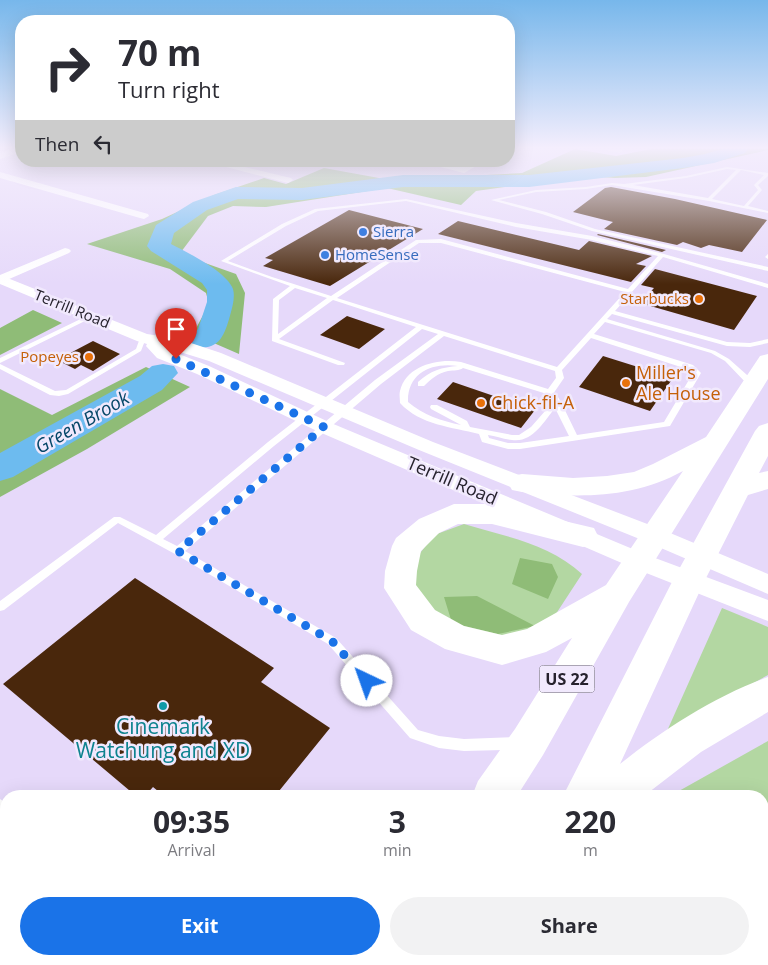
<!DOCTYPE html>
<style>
:root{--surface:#fff;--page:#f2f2f3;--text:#2b2b33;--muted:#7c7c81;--accent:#1a73e8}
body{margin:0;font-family:"Open Sans",sans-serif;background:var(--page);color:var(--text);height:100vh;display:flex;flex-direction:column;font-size:19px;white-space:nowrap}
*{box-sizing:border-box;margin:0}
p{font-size:16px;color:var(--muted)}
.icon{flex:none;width:28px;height:28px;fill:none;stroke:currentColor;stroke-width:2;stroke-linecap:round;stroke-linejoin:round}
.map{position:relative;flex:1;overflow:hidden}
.details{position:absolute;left:0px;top:790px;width:769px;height:175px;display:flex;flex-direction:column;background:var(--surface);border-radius:20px 20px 0 0;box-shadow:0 5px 20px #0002}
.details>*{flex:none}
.guide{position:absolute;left:15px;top:15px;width:500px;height:152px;border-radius:20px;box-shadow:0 5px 20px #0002;background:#fff;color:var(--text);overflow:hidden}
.pin{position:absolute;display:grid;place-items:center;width:42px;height:42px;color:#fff;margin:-51px -21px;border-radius:50% 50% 50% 0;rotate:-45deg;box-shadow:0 0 5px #0007}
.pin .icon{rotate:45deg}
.me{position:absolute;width:55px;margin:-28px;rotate:318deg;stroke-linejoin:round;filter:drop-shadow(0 0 4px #0008)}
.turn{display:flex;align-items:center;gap:18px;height:105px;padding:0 20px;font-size:22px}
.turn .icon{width:65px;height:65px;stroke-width:2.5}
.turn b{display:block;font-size:35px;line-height:42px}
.then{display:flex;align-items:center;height:48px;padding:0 20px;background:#0003;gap:10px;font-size:19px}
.eta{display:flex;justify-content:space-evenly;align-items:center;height:85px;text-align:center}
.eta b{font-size:30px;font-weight:700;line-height:35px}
.action{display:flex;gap:10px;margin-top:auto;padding:10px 20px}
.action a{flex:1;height:58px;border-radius:30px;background:var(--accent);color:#fff;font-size:20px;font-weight:700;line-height:58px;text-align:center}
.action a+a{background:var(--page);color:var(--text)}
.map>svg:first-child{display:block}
.green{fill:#b3d7a2}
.forest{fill:#8fbc77}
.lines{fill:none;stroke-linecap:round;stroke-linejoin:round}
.river{fill:#6dbbef;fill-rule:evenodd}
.building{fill:#49270c}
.service{fill:#fff;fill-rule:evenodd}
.minor{fill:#fff;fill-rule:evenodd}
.tertiary{fill:#fff;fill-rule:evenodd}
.trunk{fill:#fff;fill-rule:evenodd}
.route{stroke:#1a73e8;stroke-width:9;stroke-dasharray:0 16.2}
.shop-dot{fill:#3f7fe0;stroke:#f1e9fd;stroke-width:2}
.food-dot{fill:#e8710a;stroke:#f1e9fd;stroke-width:2}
.culture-dot{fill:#0f9aa8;stroke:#f1e9fd;stroke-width:2}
.labels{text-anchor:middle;stroke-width:5;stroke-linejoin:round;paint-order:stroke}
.far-shop-label{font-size:15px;fill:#366cbe;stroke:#f1e9fd;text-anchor:start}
.far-food-label{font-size:15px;fill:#c56008;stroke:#f1e9fd;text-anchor:end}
.far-street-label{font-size:15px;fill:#26222d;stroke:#f1e9fd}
.shield{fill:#f1e9fd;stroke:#635e6b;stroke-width:1}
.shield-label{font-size:16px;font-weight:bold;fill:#26222d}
.food-label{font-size:18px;fill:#c56008;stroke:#f1e9fd;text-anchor:start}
.street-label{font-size:18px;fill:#26222d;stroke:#f1e9fd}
.water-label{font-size:19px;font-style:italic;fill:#064769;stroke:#f1e9fd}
.near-culture-label{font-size:21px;fill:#0d838f;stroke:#f1e9fd}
</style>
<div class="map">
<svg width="768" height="965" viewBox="0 0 768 965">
<rect width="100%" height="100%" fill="#e6d9fa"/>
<path class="green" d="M 464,524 C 504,536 550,544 582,574 L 550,623 L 522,635 L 483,636 L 428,609 L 415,587 L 417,557 L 434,535 Z
M 722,608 L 768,627 L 768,675 L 667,731 Z
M 768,741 L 768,965 L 711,965 L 703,959 L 762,959 L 762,796 L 670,796 Z"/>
<path class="forest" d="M 575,149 L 616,156 L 651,149 L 768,149 L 768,150 L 646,177 L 615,178 L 584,176 L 476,191 L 461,205 L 387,188 L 266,207 L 233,206 L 208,216 L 181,252 L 191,258 L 236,274 L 245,293 L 239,354 L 193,334 L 209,304 L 206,293 L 170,269 L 87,244 L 162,219 L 214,195 L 264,178 L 286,184 L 324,168 L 379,178 L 411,179 L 522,173 Z
M 33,310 L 62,323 L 0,355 L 0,328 Z
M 146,367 L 190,387 L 87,449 L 0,497 L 0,389 L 52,415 Z
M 520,558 L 552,564 L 558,577 L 548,599 L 512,584 Z
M 477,596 L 535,626 L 498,634 L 452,623 L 444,597 Z"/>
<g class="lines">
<path class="river" d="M 722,149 L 748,149 L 745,153 L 714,163 L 683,168 L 529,187 L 403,187 L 302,200 L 238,199 L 207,210 L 174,233 L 171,244 C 188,253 226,271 233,289 C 235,296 233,305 231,312 C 225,334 220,353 192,346 L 188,340 L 198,329 L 207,302 L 207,290 L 202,283 L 151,251 L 147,246 L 156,225 L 193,202 L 236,187 L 302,188 L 403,175 L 529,175 L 683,158 L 705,154 Z
M 163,364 L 174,366 L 178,373 L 162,390 L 13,477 L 0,481 L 0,453 L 140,376 L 152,366 Z"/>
</g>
<path class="building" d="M 611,187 L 675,199 L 767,220 L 742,252 L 709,245 L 701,248 L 683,242 L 677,245 L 604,229 L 613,222 L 573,212 L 605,188 Z
M 349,210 L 423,229 L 330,286 L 263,266 L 273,260 L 265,258 Z
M 458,221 L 579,250 L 589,241 L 652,256 L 636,264 L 646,266 L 631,282 L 438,234 Z
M 598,234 L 666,250 L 662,252 L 597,235 Z
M 655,269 L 757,296 L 734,330 L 640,303 L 654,288 L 641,285 Z
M 347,316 L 385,329 L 359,349 L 320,335 Z
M 93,341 L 120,354 L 93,371 L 81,365 L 75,369 L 57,360 Z
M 603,356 L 673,378 L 650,411 L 579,387 Z
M 453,382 L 535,410 L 521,428 L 437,399 Z
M 135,578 L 274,668 L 261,682 L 330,728 L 275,796 L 164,796 L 153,787 L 145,796 L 136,796 L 3,684 Z"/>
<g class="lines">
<path class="service" d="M 727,167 L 768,173 L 768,176 L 758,185 L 762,190 L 748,206 L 768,211 L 768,213 L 709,201 L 612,185 L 586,189 L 536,192 L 499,200 L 546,212 L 595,229 L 768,267 L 768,271 L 592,231 L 542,214 L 491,200 L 536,190 L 586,187 L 612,183 L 624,184 L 686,176 ZM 727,169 L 736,170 L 708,198 L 633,185 L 686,178 ZM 741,170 L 764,175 L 754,185 L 758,190 L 744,206 L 712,199 Z
M 406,199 L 516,223 L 592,236 L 664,254 L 768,284 L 768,288 L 663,257 L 615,311 L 727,342 L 750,343 L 768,339 L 768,343 L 750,347 L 727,346 L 612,314 L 607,319 L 715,351 L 729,359 L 756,383 L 756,387 L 750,387 L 725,361 L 711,353 L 605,322 L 594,334 L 693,365 L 701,373 L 670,426 L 520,449 L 508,449 L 482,442 L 479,434 C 452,427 420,425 400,403 C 400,399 399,395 400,391 C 406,365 439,358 461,362 L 548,389 L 556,378 L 555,371 L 444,336 L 381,384 L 185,551 L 336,638 L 418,730 L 439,736 L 464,739 L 516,737 L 520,739 L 522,743 L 520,747 L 503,750 L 464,751 L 439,748 L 410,738 L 328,644 L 175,554 L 118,523 L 4,610 L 0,611 L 0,601 L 114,517 L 120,517 L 156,535 L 268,442 L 416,327 L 333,300 L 279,339 L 345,363 L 344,365 L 338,365 L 272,341 L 273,299 L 290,286 L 221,261 L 282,224 L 315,209 ZM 406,201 L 516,227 L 592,240 L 658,256 L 628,289 L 441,239 L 416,240 L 331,296 L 272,277 L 228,261 L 286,226 L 318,211 ZM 419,243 L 441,243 L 625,292 L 557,367 L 337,298 ZM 295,288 L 327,298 L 278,334 L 279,300 ZM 422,329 L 438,334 L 375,380 L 177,546 L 163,539 L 274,446 ZM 591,338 L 687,369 L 693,373 L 664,422 L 577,435 L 561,402 L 558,397 L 552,397 L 551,399 L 553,402 L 531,427 L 519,435 L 512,435 L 470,427 L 467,421 L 437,405 L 431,405 L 430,407 L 431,409 L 461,425 C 442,421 423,415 408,402 C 407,373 432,362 458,366 C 442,367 430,371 418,382 L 418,386 L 424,386 C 431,379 438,373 448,371 C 454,370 459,371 463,368 L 547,394 L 553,394 L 564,378 L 562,370 ZM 555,408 L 569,436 L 520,443 L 508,443 L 489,438 L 488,435 C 496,436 503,439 512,440 C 533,443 544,421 555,408 Z
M 768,254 L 768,259 L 765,257 Z
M 91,314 L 93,315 L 93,317 L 0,363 L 0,358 Z
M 143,336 L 146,338 L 141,351 L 68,394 L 59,396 L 50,395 L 0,369 L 0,364 L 55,391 L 66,390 L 136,349 L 140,338 Z
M 0,799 L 6,803 L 6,819 L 0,815 Z"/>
<path class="minor" d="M 601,149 L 619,149 L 623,151 L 619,153 Z
M 203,161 L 219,161 L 291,178 L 293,180 L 288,183 Z
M 417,161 L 434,161 L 463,167 L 474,161 L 485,161 L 464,173 Z
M 0,172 L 148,214 L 149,216 L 144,219 L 140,218 L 0,178 Z
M 65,248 L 69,249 L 71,251 L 69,253 L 0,283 L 0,275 Z"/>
<path class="tertiary" d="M 12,149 L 21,149 L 21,152 L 0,159 L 0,153 Z
M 0,275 L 147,334 L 179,339 L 221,353 L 433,442 L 663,530 L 768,574 L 768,594 L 647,542 L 419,450 L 209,361 L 164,347 L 169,350 L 209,366 L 331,423 L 647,555 L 768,600 L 768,621 L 631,567 L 317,431 L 197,374 L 157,358 L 146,346 L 147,344 L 137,341 L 0,284 Z"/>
<path class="trunk" d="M 768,354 L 768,379 L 629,602 L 543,755 L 517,796 L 472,796 L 478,781 L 515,729 L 572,638 L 546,652 L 502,665 L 445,649 L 411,630 L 384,588 L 385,571 L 392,546 L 396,538 L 419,519 L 454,504 L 492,504 L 594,528 L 598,536 L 594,544 L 583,547 L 492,524 L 458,524 L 439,533 L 421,551 L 417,571 L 416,585 L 435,610 L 464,626 L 502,635 L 527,629 L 606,585 L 683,471 C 632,499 578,498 522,492 L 512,490 L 508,483 L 512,476 L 522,474 L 573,478 L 607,476 L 634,472 L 653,464 L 706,437 L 760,356 Z
M 768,423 L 768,456 L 759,473 L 768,471 L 768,489 L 748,495 L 704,582 L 620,764 C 664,729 715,696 768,677 L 768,712 L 701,752 L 644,796 L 563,796 L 672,582 L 755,431 L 759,426 Z
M 370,959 L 420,959 L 418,965 L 368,965 Z
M 479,959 L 528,959 L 526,965 L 477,965 Z"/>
</g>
<linearGradient id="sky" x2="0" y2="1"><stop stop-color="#77b7eb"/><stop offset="0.52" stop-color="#f4eefd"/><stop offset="1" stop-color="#f4eefd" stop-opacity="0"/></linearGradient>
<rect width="768" height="284" fill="url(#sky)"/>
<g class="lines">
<path class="route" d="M 176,359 L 324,427 L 178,551 L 332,641 L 367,681"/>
</g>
<g class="shop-dot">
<circle cx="363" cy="232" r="5"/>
<circle cx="325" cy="255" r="5"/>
</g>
<g class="food-dot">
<circle cx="699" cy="299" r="5"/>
<circle cx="89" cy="357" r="5"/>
<circle cx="626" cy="383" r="5"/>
<circle cx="481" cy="403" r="5"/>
</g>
<circle class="culture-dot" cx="163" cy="706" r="5"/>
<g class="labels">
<g class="far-shop-label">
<text x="373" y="237">Sierra</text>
<text x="335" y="260">HomeSense</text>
</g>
<g class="far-food-label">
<text x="689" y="304">Starbucks</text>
<text x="79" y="362">Popeyes</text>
</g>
<g class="far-street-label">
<text transform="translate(72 309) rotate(22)" y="5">Terrill Road</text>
</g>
<rect class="shield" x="539.5" y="665.5" width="55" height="27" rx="4"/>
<g class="shield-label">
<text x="567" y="685">US 22</text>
</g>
<g class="food-label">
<text x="636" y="379">Miller's<tspan x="636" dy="21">Ale House</tspan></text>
<text x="491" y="409">Chick-fil-A</text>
</g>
<g class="street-label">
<text transform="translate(452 481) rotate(23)" y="6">Terrill Road</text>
</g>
<g class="water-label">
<text transform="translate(82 422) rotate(-30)" y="7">Green Brook</text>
</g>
<g class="near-culture-label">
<text x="163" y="734">Cinemark<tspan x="163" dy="24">Watchung and XD</tspan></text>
</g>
</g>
</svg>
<div class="pin" style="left:176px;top:359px;background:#d93025"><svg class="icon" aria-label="arrive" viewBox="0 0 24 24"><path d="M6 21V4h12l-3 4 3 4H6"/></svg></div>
<svg class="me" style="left:367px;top:681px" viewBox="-20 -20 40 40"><circle r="19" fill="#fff"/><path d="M0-13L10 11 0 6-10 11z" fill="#1a73e8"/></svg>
<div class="guide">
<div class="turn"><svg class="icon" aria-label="right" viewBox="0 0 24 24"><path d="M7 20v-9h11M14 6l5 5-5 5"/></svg><div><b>70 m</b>Turn right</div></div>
<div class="then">Then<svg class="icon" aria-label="left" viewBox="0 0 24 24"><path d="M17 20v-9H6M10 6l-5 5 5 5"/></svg></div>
</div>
<section class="details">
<div class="eta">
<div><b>09:35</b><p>Arrival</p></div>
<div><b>3</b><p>min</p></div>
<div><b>220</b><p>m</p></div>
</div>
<div class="action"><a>Exit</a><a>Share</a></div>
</section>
</div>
